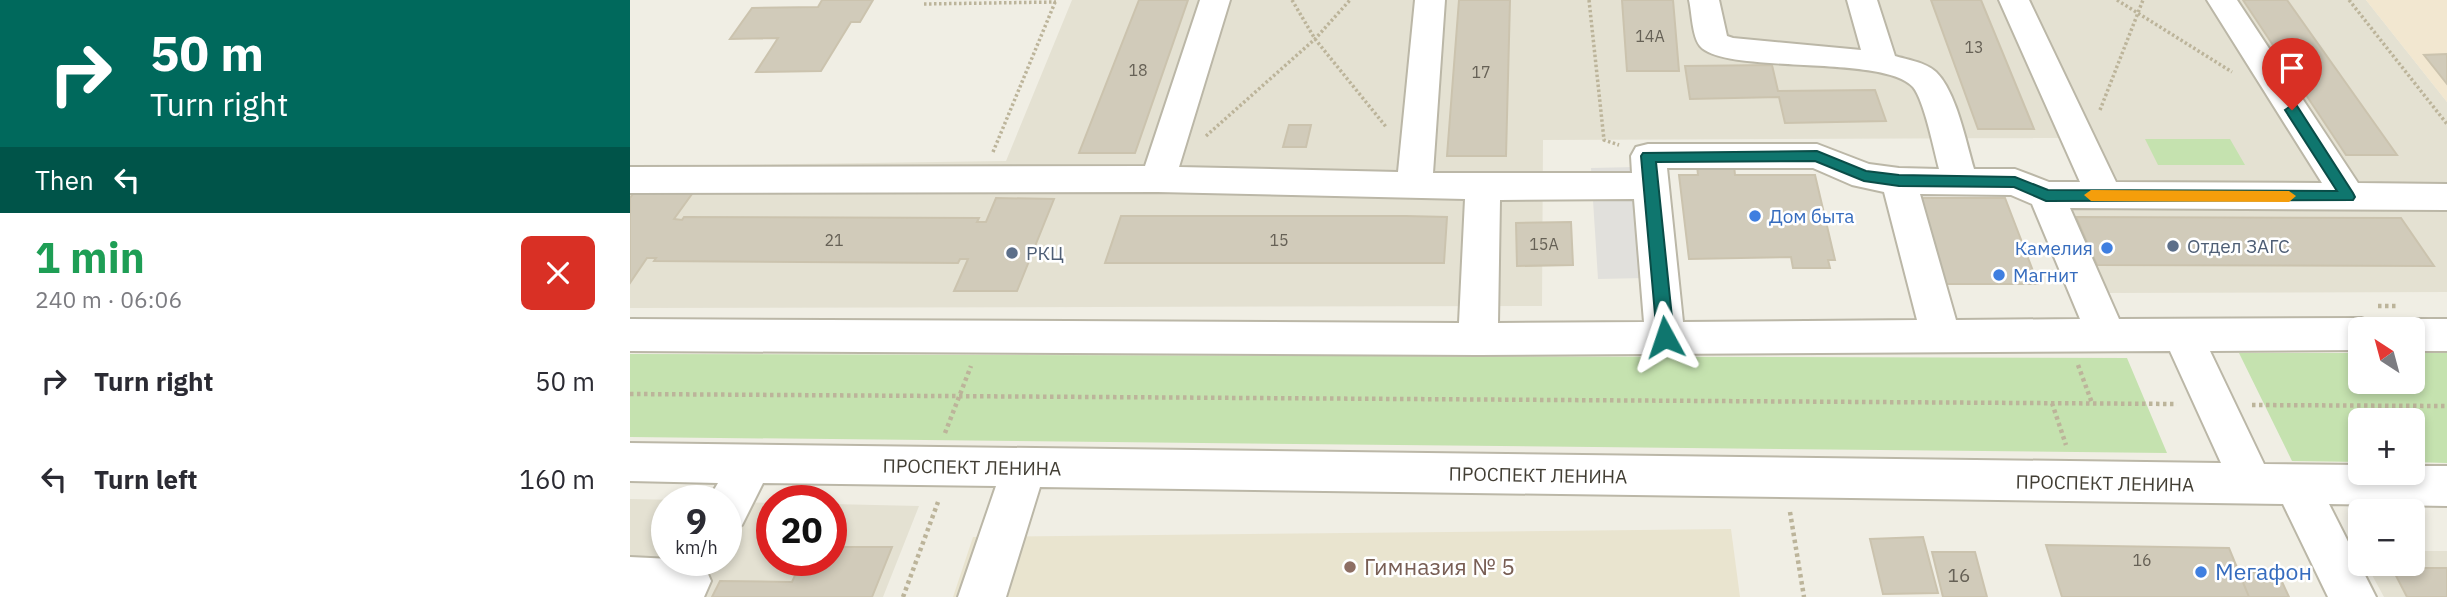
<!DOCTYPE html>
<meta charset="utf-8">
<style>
:root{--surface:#fff;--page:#f7f7f7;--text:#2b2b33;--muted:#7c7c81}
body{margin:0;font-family:"IBM Plex Sans",sans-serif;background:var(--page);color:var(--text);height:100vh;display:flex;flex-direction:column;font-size:26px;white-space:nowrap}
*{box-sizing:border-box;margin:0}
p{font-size:23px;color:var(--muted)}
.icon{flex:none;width:38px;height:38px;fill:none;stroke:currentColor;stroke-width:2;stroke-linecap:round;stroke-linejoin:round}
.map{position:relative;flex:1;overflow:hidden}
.sheet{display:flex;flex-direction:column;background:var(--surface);width:630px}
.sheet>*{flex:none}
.guide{background:#00695c;color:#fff;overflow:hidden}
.needle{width:46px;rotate:324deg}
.fabs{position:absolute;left:1718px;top:317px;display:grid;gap:14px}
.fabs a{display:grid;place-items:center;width:77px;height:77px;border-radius:10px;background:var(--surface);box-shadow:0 4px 10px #0003;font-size:35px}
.speed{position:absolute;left:21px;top:485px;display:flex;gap:14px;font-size:35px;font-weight:700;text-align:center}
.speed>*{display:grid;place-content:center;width:91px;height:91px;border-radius:50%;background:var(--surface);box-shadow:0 4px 10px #0003;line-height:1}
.speed small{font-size:18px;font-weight:400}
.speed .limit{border:10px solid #d22;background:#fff;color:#111}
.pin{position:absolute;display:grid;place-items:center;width:60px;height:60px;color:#fff;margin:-72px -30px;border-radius:50% 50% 50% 0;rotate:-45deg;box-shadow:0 0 7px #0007}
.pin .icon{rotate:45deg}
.me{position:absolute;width:77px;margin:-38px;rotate:355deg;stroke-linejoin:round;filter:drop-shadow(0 0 5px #0008)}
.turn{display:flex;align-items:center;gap:24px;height:147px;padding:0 35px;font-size:32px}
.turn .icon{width:91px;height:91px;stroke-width:2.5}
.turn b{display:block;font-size:49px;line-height:60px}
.then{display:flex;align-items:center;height:66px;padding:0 35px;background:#0003;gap:14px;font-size:26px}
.round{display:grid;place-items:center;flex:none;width:74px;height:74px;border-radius:10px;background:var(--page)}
.summary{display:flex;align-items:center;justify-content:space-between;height:119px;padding:0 35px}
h1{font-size:42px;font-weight:700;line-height:52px;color:#1e9e55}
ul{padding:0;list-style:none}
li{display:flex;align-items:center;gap:21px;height:98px;padding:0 35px}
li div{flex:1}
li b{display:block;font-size:26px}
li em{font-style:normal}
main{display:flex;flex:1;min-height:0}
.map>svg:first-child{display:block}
.residential{fill:#e4e1d2}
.commercial{fill:#f2e7d0}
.education{fill:#e9e4cf}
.green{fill:#c5e2af}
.parking{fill:#e1e0dc}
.building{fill:#d1cbba;stroke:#cbc3ae;stroke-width:2}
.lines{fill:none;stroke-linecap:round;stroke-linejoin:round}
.minor-casing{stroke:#bbb7a7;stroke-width:4}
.path-far1{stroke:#bcb49a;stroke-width:3.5;stroke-dasharray:2.5 2.5;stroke-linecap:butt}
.path{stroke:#bcb49a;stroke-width:4.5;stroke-dasharray:3.5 3.5;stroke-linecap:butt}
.minor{fill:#fff;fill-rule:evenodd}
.route{fill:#0f766e;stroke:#0a4d48;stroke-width:2}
.slow{fill:#f59e0b}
.shop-dot{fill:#3f7fe0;stroke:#fff;stroke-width:2.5}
.service-dot{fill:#5c6f8a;stroke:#fff;stroke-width:2.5}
.education-dot{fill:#8d6e63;stroke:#fff;stroke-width:2.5}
.labels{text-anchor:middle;stroke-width:5;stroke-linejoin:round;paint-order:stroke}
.number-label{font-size:16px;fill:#666156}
.shop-label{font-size:19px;fill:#366cbe;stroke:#fff;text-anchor:start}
.service-label{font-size:19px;fill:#4e5e75;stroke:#fff;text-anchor:start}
.street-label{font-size:19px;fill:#423e34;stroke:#fff}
.near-number-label{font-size:19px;fill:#666156}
.near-education-label{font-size:23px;fill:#785e54;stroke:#fff;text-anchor:start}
.near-shop-label{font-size:23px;fill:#366cbe;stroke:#fff;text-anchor:start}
</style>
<main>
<section class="sheet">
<div class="guide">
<div class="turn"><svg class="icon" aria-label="right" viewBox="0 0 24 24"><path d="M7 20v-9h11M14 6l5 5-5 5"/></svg><div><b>50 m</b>Turn right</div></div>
<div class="then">Then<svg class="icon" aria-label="left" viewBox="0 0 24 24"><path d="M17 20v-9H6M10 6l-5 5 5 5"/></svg></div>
</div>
<div class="summary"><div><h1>1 min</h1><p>240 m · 06:06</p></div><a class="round" style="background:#d93025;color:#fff"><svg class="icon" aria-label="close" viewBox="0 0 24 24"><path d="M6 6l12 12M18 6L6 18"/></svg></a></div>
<ul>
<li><svg class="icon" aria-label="right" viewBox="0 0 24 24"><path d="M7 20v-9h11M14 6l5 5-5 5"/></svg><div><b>Turn right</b></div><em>50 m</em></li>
<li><svg class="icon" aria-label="left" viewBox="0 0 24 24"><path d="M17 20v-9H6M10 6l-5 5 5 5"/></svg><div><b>Turn left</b></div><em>160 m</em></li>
</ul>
</section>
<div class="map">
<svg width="1817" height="597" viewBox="0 0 1817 597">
<rect width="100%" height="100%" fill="#f0eee4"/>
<path class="residential" d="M 442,0 L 1370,0 L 1430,138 L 913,140 L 912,306 L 0,308 L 0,190 L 18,166 L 376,161 Z
M 1395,0 L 1736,0 L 1817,102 L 1817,292 L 1469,293 L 1421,187 L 1483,186 Z
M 0,499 L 49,500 L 37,500 L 37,560 L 96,560 L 96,502 L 142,503 L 142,560 L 201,560 L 201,504 L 289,506 L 253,597 L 0,597 Z
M 1783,551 L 1817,551 L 1817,597 L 1754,597 L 1736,564 L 1783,564 Z"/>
<path class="commercial" d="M 1736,0 L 1817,0 L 1817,102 Z"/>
<path class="education" d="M 1101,529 L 1110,597 L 323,597 L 343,537 Z"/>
<path class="green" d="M 1515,139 L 1600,139 L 1615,165 L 1528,165 Z
M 1609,353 L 1731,353 L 1731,382 L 1783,382 L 1783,353 L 1817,353 L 1817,463 L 1783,462 L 1783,420 L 1731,420 L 1731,462 L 1662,461 Z
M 0,354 L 1497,358 L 1537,453 L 0,437 Z"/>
<path class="parking" d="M 1005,167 L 1015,278 L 968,279 L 961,168 Z"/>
<path class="building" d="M 192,0 L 243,0 L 230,22 L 221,22 L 191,71 L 126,72 L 148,38 L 100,39 L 122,8 L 188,7 Z
M 509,0 L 558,0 L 505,153 L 449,153 Z
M 829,0 L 880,0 L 876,156 L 817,156 Z
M 992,0 L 1043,0 L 1049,71 L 997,71 Z
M 1301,0 L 1351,0 L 1404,129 L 1348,129 Z
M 1613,0 L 1657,0 L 1767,155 L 1716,155 Z
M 1817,54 L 1817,84 L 1794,55 Z
M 1142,65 L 1148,91 L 1245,90 L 1256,121 L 1155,123 L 1149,97 L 1060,99 L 1055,66 Z
M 659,125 L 681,125 L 676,147 L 653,147 Z
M 1067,165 L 1104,165 L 1105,175 L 1185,175 L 1205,260 L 1198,260 L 1200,268 L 1163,268 L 1161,257 L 1059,259 L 1049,175 L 1068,175 Z
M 8,187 L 67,187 L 44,219 L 52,220 L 54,217 L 349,218 L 347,222 L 356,222 L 366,198 L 424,199 L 387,291 L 324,291 L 338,259 L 330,259 L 328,263 L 24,261 L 26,258 L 17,258 L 0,283 L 0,198 Z
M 1287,198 L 1375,198 L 1408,284 L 1314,284 Z
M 491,216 L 776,216 L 817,217 L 814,263 L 475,263 Z
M 1446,217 L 1771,218 L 1804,266 L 1467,265 Z
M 941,222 L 943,265 L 887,266 L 886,223 Z
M 1293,537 L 1308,593 L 1253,594 L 1240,539 Z
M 1416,545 L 1599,548 L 1619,597 L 1432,597 Z
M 201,547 L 262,547 L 242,597 L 82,597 L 90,581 L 162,582 L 172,560 L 201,560 Z
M 1302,552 L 1345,552 L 1357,597 L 1313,597 Z
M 1762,568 L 1817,568 L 1817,597 L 1777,597 Z
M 1609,572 L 1648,573 L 1659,597 L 1619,597 Z"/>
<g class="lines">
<defs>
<path id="minor" d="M 570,0 L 600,0 L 549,167 L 768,172 L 785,0 L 815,0 L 803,173 L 1002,173 L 1001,156 L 1006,147 L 1018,144 L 1187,144 L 1239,164 L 1269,168 L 1309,169 C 1304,150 1294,100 1283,87 C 1254,54 1094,75 1070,46 C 1062,36 1062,13 1059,0 L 1089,0 L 1097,36 L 1103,38 L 1231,50 L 1217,0 L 1247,0 L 1265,56 C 1278,60 1295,62 1306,72 C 1326,91 1336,142 1344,169 L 1385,169 L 1419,182 L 1450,182 L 1369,0 L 1399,0 L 1486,182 L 1692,183 L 1577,0 L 1607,0 L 1728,183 L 1817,184 L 1817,210 L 1440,208 L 1489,319 L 1731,318 L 1745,323 L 1748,329 L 1731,329 L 1731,350 L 1580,351 L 1634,464 L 1731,465 L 1731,472 L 1783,472 L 1783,466 L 1817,466 L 1817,506 L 1699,504 L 1746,597 L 1698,597 L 1653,504 L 410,487 L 376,597 L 328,597 L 366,486 L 133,483 L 112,525 L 96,531 L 96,500 L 78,500 L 88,483 L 0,481 L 0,443 L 1591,463 L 1540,351 L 848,355 L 0,351 L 0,319 L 829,323 L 835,199 L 528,192 L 0,193 L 0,167 L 515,166 ZM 1037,168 L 1183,168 L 1222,185 L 1254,192 L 1287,320 L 1053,322 ZM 1290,194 L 1381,195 L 1402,204 L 1450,319 L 1326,320 ZM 1004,199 L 1014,322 L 868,323 L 870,200 Z
M 1783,319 L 1817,319 L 1817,351 L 1783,351 L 1783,329 L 1766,329 L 1769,324 Z
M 0,557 L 62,560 L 74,565 L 81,581 L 74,597 L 0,597 Z"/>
</defs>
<use href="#minor" class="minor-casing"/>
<path class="path-far1" d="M 662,0 L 685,39 L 757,128
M 959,0 L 974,140 L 989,145
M 1487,0 L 1602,72
M 1719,0 L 1817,124
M 294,4 L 426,2
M 1470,110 L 1513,0
M 576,136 L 685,39 L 720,0
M 363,152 L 426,0"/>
<path class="path" d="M 1748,306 L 1767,306
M 1448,365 L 1462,403
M 0,394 L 1547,404
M 1422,403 L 1436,445
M 1622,405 L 1817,406
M 315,433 L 341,366
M 1160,512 L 1174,597
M 273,597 L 308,502"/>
<use href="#minor" class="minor"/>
</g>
<path class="route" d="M 1662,105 L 1667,106 L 1723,193 L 1725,197 L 1723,200 L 1416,201 L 1384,187 L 1269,186 L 1234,181 L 1185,161 L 1026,162 L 1044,337 L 1041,342 L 1030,342 L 1027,337 L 1011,156 L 1013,153 L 1187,151 L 1236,171 L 1269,175 L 1385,177 L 1418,190 L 1707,191 L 1655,110 Z"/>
<path class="slow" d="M 1461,190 L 1659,191 L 1666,196 L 1659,202 L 1461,201 L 1454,195 Z"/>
<g class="shop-dot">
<circle cx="1125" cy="216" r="7"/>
<circle cx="1477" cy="248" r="7"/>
<circle cx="1369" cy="275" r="7"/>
<circle cx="1571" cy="572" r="7"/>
</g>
<g class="service-dot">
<circle cx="1543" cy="246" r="7"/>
<circle cx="382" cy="253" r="7"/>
</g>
<circle class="education-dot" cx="720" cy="567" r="7"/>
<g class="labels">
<g class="number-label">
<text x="1020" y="42">14А</text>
<text x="1344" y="53">13</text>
<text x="508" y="76">18</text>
<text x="851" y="78">17</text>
<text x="204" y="246">21</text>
<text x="649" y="246">15</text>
<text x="914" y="250">15А</text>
<text x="1512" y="566">16</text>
</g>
<g class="shop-label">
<text x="1139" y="223">Дом быта</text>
<text x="1463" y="255" text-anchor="end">Камелия</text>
<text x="1383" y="282">Магнит</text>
</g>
<g class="service-label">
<text x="1557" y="253">Отдел ЗАГС</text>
<text x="396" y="260">РКЦ</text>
</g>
<g class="street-label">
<text transform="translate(342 467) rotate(1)" y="7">ПРОСПЕКТ ЛЕНИНА</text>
<text transform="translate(908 475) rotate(1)" y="7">ПРОСПЕКТ ЛЕНИНА</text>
<text transform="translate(1475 483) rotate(1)" y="7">ПРОСПЕКТ ЛЕНИНА</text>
</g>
<g class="near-number-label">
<text x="1329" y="582">16</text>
</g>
<g class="near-education-label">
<text x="734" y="575">Гимназия № 5</text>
</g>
<g class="near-shop-label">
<text x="1585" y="580">Мегафон</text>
</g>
</g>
</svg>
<div class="fabs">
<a><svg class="needle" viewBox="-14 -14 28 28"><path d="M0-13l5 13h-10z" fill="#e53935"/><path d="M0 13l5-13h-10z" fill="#7c7c81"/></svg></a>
<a>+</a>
<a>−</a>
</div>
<div class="speed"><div>9<small>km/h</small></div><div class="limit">20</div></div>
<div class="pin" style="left:1662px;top:110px;background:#d93025"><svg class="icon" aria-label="arrive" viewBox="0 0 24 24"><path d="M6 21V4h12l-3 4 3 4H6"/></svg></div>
<svg class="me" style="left:1035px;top:337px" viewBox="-20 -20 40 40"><path d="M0-17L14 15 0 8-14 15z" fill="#0f766e" stroke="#fff" stroke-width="4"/></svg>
</div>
</main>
